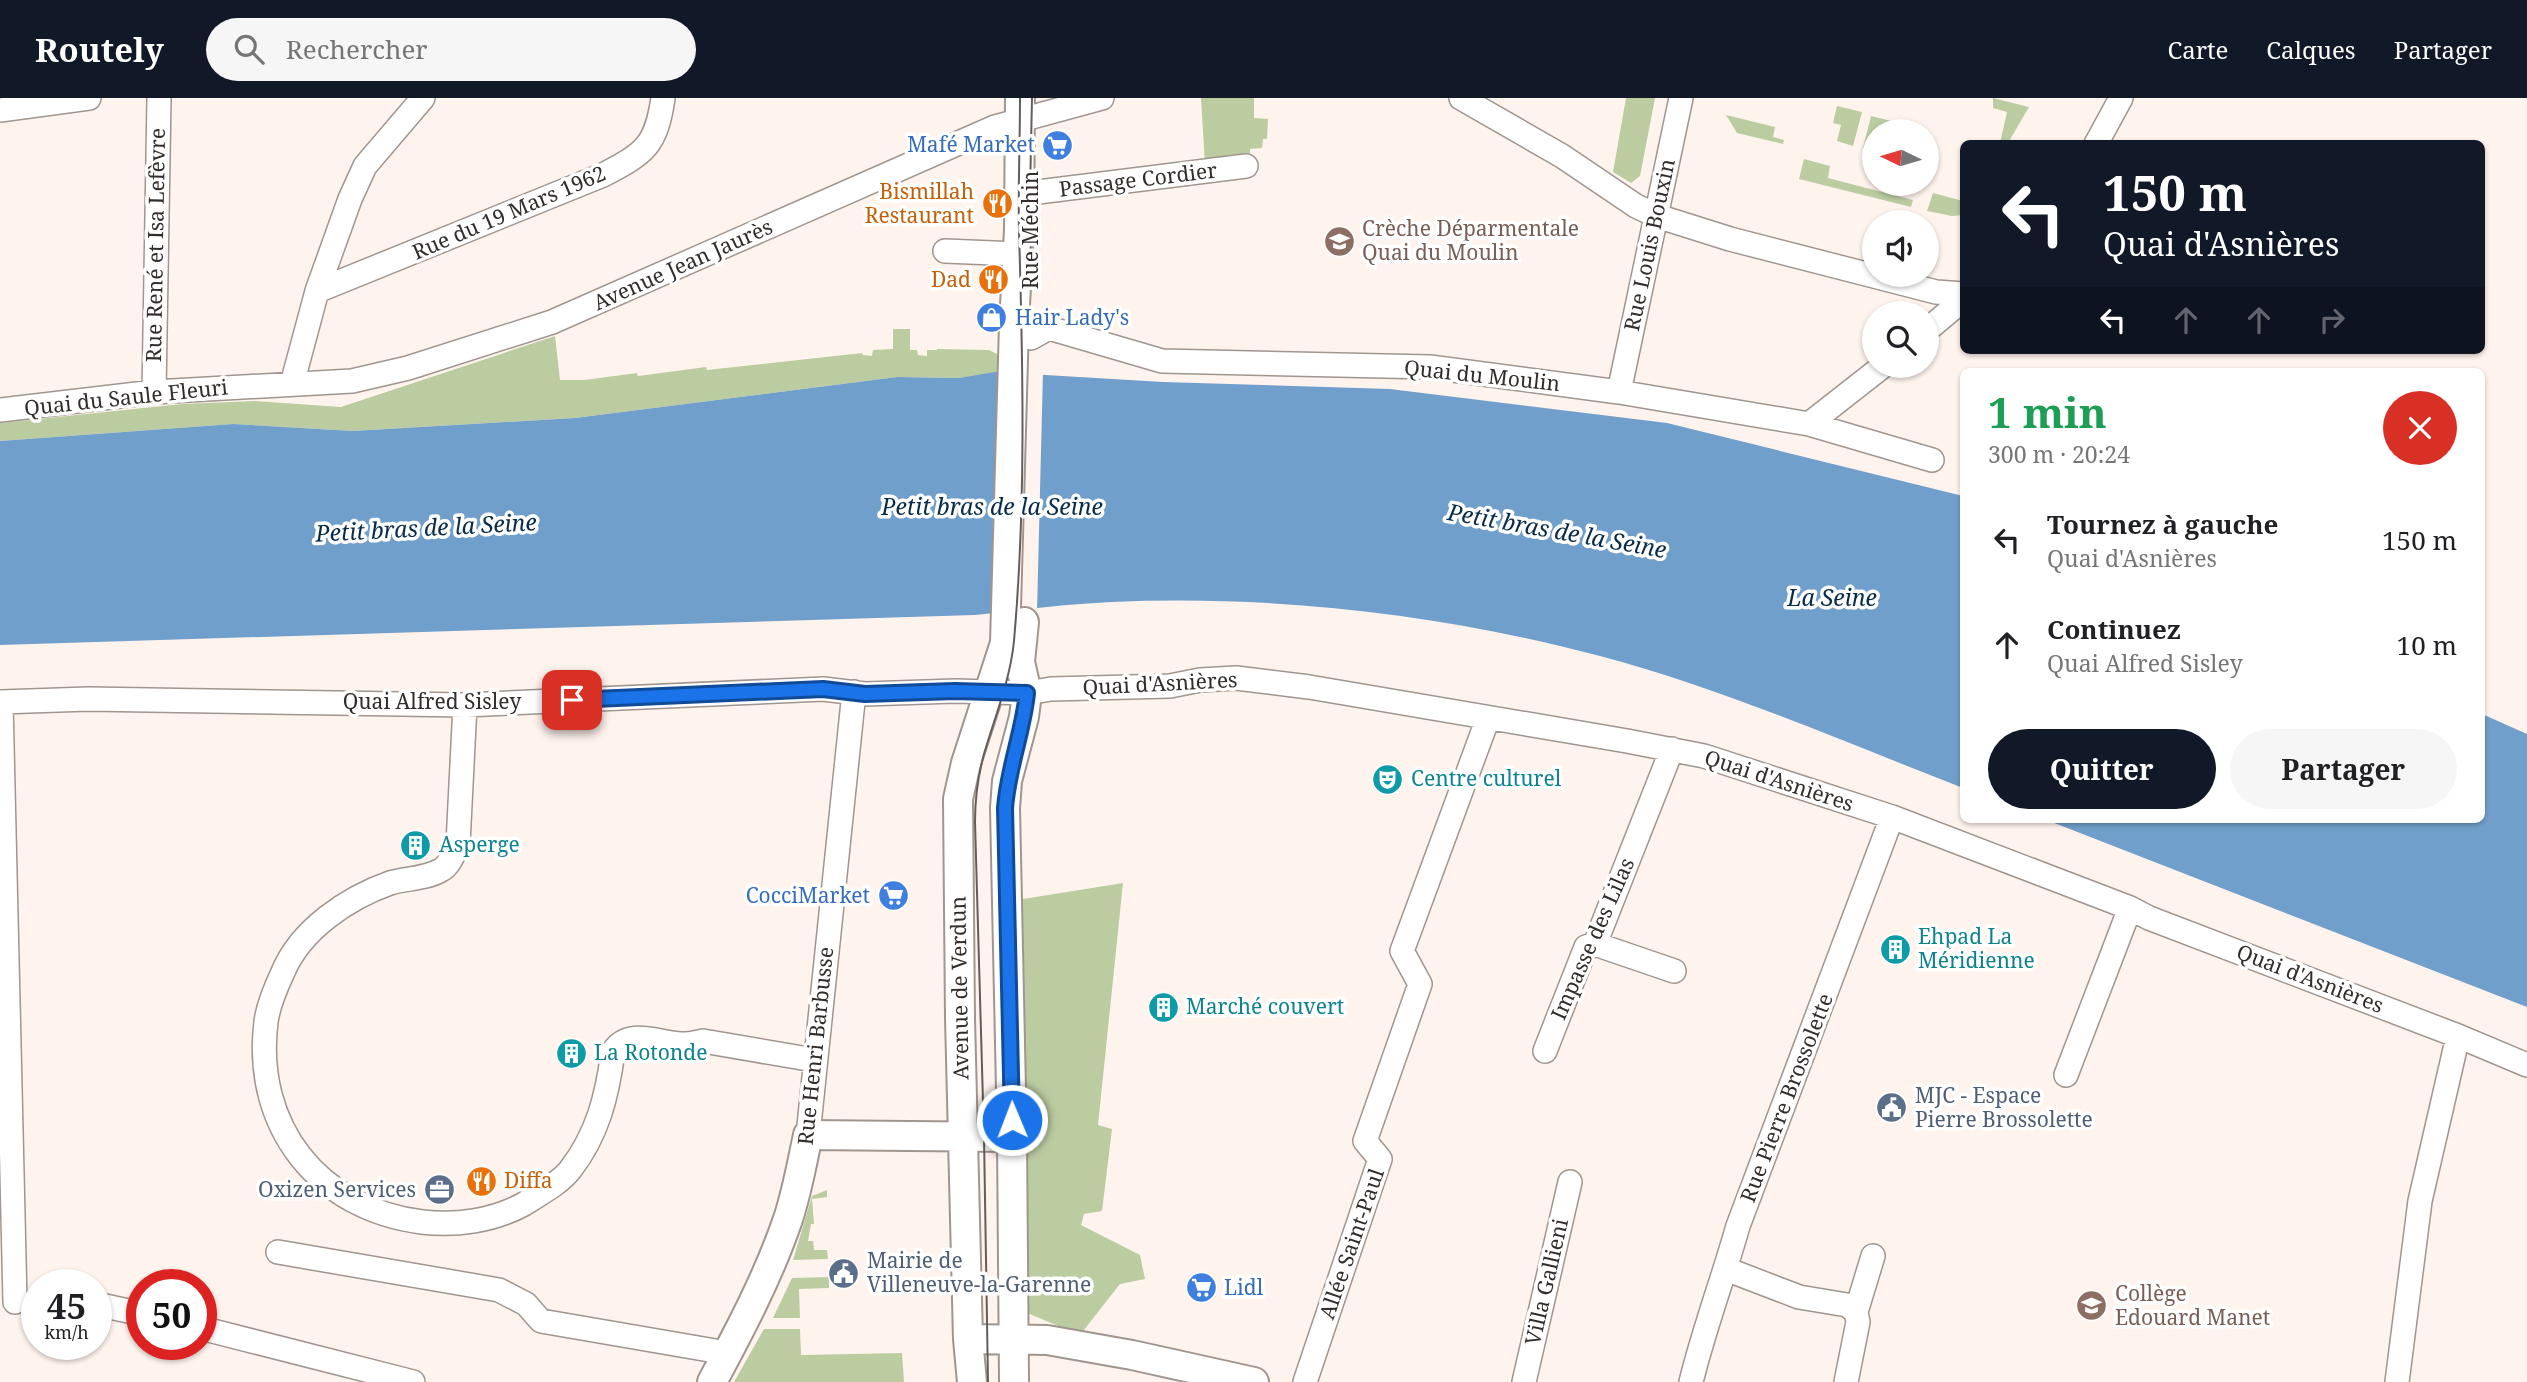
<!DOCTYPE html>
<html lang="fr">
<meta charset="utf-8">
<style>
:root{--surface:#fff;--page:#f6f6f6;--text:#202124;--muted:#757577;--accent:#111827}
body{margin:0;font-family:"Noto Serif",serif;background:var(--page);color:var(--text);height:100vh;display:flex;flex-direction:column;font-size:26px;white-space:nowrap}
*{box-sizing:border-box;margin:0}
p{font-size:23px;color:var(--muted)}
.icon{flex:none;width:38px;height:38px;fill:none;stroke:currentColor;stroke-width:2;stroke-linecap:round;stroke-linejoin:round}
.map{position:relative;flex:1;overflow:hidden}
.side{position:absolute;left:1960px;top:270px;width:525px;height:455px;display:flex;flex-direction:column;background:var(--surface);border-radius:10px;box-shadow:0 2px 5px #0004}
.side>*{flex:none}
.guide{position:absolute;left:1960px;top:42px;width:525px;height:214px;border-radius:10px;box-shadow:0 2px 5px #0004;background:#111827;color:#fff;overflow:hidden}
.needle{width:46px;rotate:275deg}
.fabs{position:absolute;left:1862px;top:21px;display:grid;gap:14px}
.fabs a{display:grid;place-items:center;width:77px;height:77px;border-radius:50%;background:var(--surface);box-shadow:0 2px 5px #0004;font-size:35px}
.speed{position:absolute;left:21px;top:1171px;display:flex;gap:14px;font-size:35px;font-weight:700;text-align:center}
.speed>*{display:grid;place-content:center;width:91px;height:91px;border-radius:50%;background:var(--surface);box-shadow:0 2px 5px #0004;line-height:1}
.speed small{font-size:18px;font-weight:400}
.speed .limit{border:10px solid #d22;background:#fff;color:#111}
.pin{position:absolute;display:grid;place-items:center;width:60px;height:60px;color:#fff;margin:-30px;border-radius:14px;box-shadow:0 4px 10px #0006}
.me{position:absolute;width:77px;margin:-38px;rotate:359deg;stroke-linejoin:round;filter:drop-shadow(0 0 5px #0008)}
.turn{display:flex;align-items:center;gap:24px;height:147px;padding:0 28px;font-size:32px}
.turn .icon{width:91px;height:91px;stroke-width:2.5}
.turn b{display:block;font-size:49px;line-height:60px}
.lanes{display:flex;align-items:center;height:66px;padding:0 28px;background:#0003;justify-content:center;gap:35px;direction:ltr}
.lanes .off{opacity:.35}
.round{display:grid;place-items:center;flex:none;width:74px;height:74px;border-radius:37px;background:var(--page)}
.head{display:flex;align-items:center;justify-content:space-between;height:119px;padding:0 28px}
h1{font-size:42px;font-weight:700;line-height:52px;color:#1e9e55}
.cta{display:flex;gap:14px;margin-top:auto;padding:14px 28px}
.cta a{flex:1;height:80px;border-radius:42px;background:var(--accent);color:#fff;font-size:28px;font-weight:700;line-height:80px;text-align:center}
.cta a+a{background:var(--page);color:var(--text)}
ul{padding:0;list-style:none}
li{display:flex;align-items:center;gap:21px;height:105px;padding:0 28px}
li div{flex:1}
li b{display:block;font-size:26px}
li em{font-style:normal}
header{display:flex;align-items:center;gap:42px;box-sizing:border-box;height:98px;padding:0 35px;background:var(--accent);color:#fff}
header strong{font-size:33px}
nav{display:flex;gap:38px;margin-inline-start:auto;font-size:24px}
.search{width:490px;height:63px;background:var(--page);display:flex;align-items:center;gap:18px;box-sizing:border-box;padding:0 24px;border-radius:38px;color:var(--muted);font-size:26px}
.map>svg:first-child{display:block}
.green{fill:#bccca1}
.water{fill:#719fcb}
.pier{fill:#fff3ed}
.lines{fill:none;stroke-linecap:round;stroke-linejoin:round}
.minor-casing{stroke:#a0958f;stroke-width:26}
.major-casing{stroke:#a0958f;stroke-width:32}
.minor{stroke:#fff;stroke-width:23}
.major{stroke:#fff;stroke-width:28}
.tram{stroke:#645d5a;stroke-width:2}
.route-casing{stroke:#114b97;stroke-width:18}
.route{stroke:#1a73e8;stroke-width:12}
.labels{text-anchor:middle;stroke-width:7;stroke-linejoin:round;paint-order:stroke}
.shop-label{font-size:21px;fill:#366cbe;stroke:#fff;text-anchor:end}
.street-label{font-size:21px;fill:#322d2b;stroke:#fff}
.food-label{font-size:21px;fill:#c56008;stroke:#fff;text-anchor:end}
.education-label{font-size:21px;fill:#785e54;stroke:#fff;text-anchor:start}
.culture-label{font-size:21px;fill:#0d838f;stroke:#fff;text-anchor:start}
.service-label{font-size:21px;fill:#4e5e75;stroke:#fff;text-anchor:start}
.water-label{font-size:23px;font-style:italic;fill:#072b49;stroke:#fff}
</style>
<header>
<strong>Routely</strong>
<div class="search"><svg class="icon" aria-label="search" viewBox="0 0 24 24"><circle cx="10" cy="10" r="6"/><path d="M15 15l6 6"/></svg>Rechercher</div>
<nav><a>Carte</a><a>Calques</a><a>Partager</a></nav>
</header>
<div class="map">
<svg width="2527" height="1284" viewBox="0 0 2527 1284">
<rect width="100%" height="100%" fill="#fff3ed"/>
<path class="green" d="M 1201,0 L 1254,0 L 1254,20 L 1268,21 L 1267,41 L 1263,41 L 1262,50 L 1250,51 L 1250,59 L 1205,67 Z
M 1626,0 L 1655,0 L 1640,78 L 1631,85 L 1613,74 Z
M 1993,0 L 2029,9 L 2008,45 L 2000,45 L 2007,14 L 1993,10 Z
M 1837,8 L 1862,14 L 1853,48 L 1837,43 L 1841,27 L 1833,25 Z
M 1726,17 L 1775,29 L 1773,39 L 1784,42 L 1783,46 L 1737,35 Z
M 1871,18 L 1904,26 L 1902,33 L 1874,33 L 1874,53 L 1863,50 Z
M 1804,61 L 1830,68 L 1828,80 L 1913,102 L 1911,109 L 1799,81 Z
M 1933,95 L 1963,103 L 1963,117 L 1952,118 L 1927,113 Z
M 893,231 L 910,231 L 910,252 L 917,252 L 918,257 L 927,258 L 927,252 L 937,252 L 937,251 L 989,252 L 999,257 L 999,275 L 959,280 L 897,279 L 575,320 L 353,333 L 233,326 L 0,343 L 0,325 L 182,306 L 255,303 L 341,309 L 555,238 L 560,282 L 584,282 L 637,275 L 638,278 L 706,269 L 707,272 L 862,255 L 863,257 L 872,258 L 873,252 L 893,251 Z
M 1123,785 L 1098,1027 L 1112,1031 L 1102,1113 L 1084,1116 L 1081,1127 L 1140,1157 L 1145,1181 L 1120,1186 L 1080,1237 L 1013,1209 L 1017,802 Z
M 827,1092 L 827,1099 L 812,1101 L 814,1126 L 811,1126 L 808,1143 L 813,1143 L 814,1152 L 827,1152 L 828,1161 L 793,1162 L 812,1098 Z
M 829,1179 L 829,1190 L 799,1191 L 800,1220 L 773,1220 L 792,1180 Z
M 764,1231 L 800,1231 L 801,1257 L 902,1255 L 904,1284 L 734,1284 Z"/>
<path class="water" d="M 995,274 L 1163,284 L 1390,291 L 1667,325 L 1963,398 L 1963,690 C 1844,644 1724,591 1600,558 C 1442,516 1276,497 1112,504 C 1066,506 1021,512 975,517 L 0,547 L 0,343 L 233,326 L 353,333 L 575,320 L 897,279 L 959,280 Z
M 2482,616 L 2527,636 L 2527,909 L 2044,721 L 2482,721 Z"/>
<path class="pier" d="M 1001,271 L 1043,273 L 1037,514 L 995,518 Z"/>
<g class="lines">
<defs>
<path id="minor" d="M 1461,0 L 1562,58 L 1636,108 L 1657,118 L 1730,141 L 1936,194 L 1964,196
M 0,12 L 89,0
M 2096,46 L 2121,0
M 1030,95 L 1246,68
M 945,153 L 1018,156
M 317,193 L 603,77 C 645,55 656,48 663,0
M 1927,232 L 1964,201
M 1031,240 L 1049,230 L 1162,263 L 1430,269 L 1619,294 L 1809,326 L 1932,362
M 292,286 L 317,193 L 350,101 L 365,68 L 423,0
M 154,294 L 159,0
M 1619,294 L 1681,0
M 0,312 L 154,294 L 352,283 L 408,270 L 552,224 L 995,29 L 1102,0
M 1809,326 L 1883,268
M 0,604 L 88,601 L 465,607 L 823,591 L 865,596 L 955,593 L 1027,595 L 1051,591 L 1170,588 L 1200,582 L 1236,580 L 1309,589 L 1627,643 L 1704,658 L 1892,719 L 2130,810 L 2149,820 L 2458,938 L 2527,967
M 1,604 L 15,1204
M 465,607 L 458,746 C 454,755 450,767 441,772 C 426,781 406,780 390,785 C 348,800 301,831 283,874 C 276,889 268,908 266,924 C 253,1028 318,1111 422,1124 C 456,1128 493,1123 524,1106 C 539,1096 559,1086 570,1072 C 598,1036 607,998 613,954 C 629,928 662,947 686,946 C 692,946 698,944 703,943 L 814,962
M 1595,846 L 1674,873
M 1545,953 L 1586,849 L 1595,846 L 1672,651
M 2066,977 L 2130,810
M 808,1037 L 854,594
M 278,1154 L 499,1192 L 526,1206 L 541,1223 L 727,1255
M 1726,1171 L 1799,1199 L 1847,1207 L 1856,1214 L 1858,1224 L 1846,1284
M 96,1206 L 142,1216
M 1856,1214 L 1873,1158
M 201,1230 L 413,1284
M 1305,1284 L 1380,1061 L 1365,1043 L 1420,886 L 1402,853 L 1488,620
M 1524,1284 L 1570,1084
M 1691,1284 C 1704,1231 1723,1181 1738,1128 L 1892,719
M 2397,1284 L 2420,1103 L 2458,938"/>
<path id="major" d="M 968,1241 L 1047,1242 L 1132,1257 L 1254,1284
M 712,1284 C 740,1232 769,1177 788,1121 C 797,1094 802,1065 808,1037 L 1012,1039
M 972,1284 L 968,1241 L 960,920 L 958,701 L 966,665 L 1005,545 L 1014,226 L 1019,132 L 1020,0
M 1014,1284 L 1012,1039 L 1005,710 L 1007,683 L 1024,619 L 1027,595 L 1020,564 L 1024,524"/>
</defs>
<use href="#minor" class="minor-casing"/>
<use href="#major" class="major-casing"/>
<use href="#minor" class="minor"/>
<use href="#major" class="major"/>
<path class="tram" d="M 1031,173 L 1030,95 L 1032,0
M 988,1284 L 984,1039 L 975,724 C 975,701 978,678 984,656 C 995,618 1010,583 1014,543 C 1026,407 1023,269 1019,133 C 1018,89 1020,44 1020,0"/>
</g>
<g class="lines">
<defs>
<path id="route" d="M 572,602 L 823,591 L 865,596 L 955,593 L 1027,595 C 1023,634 1008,670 1005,710 L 1012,1022"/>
</defs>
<use href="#route" class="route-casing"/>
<use href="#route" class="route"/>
</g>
<defs>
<symbol id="supermarket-disc" viewBox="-11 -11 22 22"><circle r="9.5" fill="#3f7fe0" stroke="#fff"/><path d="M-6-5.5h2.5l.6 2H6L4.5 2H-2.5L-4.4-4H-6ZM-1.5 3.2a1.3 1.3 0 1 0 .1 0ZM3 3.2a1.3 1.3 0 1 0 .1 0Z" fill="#fff"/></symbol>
<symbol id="restaurant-disc" viewBox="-11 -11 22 22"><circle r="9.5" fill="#e8710a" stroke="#fff"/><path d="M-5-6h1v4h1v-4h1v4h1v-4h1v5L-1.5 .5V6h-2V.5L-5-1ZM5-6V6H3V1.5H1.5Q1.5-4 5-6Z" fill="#fff"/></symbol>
<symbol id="school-disc" viewBox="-11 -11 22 22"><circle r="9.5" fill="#8d6e63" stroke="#fff"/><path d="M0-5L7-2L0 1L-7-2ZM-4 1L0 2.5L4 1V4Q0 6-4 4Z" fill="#fff"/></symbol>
<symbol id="shop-disc" viewBox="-11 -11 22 22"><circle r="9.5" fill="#3f7fe0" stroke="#fff"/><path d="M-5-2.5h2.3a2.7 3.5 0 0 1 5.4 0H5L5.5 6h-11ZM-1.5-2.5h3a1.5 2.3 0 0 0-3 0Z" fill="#fff"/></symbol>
<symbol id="theatre-disc" viewBox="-11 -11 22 22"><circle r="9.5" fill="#0f9aa8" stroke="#fff"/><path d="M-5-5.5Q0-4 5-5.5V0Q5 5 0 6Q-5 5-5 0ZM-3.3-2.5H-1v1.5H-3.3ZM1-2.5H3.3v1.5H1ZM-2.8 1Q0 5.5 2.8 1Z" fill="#fff"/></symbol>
<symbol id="building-disc" viewBox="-11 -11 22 22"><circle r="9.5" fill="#0f9aa8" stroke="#fff"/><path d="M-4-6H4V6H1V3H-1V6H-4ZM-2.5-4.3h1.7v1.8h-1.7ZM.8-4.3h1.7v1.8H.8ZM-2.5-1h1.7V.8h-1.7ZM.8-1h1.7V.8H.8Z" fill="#fff"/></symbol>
<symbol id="civic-disc" viewBox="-11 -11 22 22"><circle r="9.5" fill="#5c6f8a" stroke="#fff"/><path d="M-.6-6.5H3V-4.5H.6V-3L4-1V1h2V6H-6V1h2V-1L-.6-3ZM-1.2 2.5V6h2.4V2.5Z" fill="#fff"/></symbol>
<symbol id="office-disc" viewBox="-11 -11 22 22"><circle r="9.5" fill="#5c6f8a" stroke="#fff"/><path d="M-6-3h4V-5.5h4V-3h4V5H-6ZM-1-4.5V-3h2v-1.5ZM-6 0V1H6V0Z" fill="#fff"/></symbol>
</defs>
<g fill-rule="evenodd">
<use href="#supermarket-disc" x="1040" y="30" width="35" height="35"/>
<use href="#restaurant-disc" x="980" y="88" width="35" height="35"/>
<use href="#school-disc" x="1322" y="126" width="35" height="35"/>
<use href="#restaurant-disc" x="976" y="164" width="35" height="35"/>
<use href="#shop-disc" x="974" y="202" width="35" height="35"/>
<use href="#theatre-disc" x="1370" y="664" width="35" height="35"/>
<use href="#building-disc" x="398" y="730" width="35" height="35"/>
<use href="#supermarket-disc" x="876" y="780" width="35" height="35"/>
<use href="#building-disc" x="1878" y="834" width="35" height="35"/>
<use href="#building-disc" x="1146" y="892" width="35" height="35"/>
<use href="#building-disc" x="554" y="938" width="35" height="35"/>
<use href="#civic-disc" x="1874" y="992" width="35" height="35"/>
<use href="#restaurant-disc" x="464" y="1066" width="35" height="35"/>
<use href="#office-disc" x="422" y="1074" width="35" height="35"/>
<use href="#civic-disc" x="826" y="1158" width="35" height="35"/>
<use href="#supermarket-disc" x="1184" y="1172" width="35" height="35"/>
<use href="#school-disc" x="2074" y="1190" width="35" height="35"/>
</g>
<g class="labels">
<g class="shop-label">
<text x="1035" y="54">Mafé Market</text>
<text x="1015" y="227" text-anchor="start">Hair Lady's</text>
<text x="870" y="805">CocciMarket</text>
<text x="1224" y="1197" text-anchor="start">Lidl</text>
</g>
<g class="street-label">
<text transform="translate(1138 82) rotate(-7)" y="7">Passage Cordier</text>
<text transform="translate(509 115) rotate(-23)" y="7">Rue du 19 Mars 1962</text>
<text transform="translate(1031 132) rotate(-90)" y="7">Rue Méchin</text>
<text transform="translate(156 147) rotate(-89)" y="7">Rue René et Isa Lefèvre</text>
<text transform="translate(1650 147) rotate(-78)" y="7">Rue Louis Bouxin</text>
<text transform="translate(683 167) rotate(-24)" y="7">Avenue Jean Jaurès</text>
<text transform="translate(1482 278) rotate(6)" y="7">Quai du Moulin</text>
<text transform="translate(126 300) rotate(-6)" y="7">Quai du Saule Fleuri</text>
<text transform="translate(1160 586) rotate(-3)" y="7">Quai d'Asnières</text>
<text x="432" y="611">Quai Alfred Sisley</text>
<text transform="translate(1779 683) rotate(18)" y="7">Quai d'Asnières</text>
<text transform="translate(1593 841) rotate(-66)" y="7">Impasse des Lilas</text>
<text transform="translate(2310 881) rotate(21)" y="7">Quai d'Asnières</text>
<text transform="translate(960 890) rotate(-91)" y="7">Avenue de Verdun</text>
<text transform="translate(816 948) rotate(-84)" y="7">Rue Henri Barbusse</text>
<text transform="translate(1787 1000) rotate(-69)" y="7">Rue Pierre Brossolette</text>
<text transform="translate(1352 1146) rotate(-71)" y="7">Allée Saint-Paul</text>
<text transform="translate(1547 1184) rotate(-77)" y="7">Villa Gallieni</text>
</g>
<g class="food-label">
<text x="974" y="101">Bismillah<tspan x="974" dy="24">Restaurant</tspan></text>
<text x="971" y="189">Dad</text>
<text x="504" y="1090" text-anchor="start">Diffa</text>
</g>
<g class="education-label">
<text x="1362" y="138">Crèche Déparmentale<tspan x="1362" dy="24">Quai du Moulin</tspan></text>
<text x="2115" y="1203">Collège<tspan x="2115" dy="24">Edouard Manet</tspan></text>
</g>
<g class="culture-label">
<text x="1411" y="688">Centre culturel</text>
<text x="439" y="754">Asperge</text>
<text x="1918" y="846">Ehpad La<tspan x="1918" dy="24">Méridienne</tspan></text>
<text x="1186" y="916">Marché couvert</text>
<text x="594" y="962">La Rotonde</text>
</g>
<g class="service-label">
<text x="1915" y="1005">MJC - Espace<tspan x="1915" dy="24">Pierre Brossolette</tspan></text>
<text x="416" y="1099" text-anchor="end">Oxizen Services</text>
<text x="867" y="1170">Mairie de<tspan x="867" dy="24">Villeneuve-la-Garenne</tspan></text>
</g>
<g class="water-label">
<text x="992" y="417">Petit bras de la Seine</text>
<text transform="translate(426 430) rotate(-3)" y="8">Petit bras de la Seine</text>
<text transform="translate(1557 433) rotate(10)" y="8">Petit bras de la Seine</text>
<text x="1832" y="508">La Seine</text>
</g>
</g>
</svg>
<div class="fabs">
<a><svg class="needle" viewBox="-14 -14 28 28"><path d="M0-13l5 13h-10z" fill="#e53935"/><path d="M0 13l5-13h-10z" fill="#757577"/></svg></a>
<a><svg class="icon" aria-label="sound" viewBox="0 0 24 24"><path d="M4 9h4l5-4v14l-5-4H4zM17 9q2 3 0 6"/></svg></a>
<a><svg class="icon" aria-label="search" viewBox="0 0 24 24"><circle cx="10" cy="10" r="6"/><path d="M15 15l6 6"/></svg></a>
</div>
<div class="speed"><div>45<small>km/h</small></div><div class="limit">50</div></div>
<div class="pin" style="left:572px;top:602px;background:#d93025"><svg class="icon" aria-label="arrive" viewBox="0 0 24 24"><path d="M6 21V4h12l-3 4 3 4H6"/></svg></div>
<svg class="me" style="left:1012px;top:1022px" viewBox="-20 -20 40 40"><circle r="17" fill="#1a73e8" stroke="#fff" stroke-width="3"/><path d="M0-11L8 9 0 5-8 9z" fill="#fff"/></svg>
<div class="guide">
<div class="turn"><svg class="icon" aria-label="left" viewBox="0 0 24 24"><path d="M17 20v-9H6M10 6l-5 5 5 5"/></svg><div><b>150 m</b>Quai d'Asnières</div></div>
<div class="lanes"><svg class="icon" aria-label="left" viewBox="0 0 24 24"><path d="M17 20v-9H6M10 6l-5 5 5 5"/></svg><svg class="icon off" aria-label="ahead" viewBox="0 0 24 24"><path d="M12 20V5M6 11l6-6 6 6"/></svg><svg class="icon off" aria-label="ahead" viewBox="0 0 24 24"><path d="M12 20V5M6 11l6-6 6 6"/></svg><svg class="icon off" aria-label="right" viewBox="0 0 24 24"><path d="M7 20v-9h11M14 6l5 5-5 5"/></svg></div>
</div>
<section class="side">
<div class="head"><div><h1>1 min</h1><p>300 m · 20:24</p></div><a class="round" style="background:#d93025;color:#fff"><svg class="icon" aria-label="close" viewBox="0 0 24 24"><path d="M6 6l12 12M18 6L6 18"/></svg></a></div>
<ul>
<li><svg class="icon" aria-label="left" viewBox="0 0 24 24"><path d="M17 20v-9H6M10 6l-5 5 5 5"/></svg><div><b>Tournez à gauche</b><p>Quai d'Asnières</p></div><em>150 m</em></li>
<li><svg class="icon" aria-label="ahead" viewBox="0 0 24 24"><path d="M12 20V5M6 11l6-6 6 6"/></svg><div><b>Continuez</b><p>Quai Alfred Sisley</p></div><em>10 m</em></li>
</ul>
<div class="cta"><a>Quitter</a><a>Partager</a></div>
</section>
</div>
